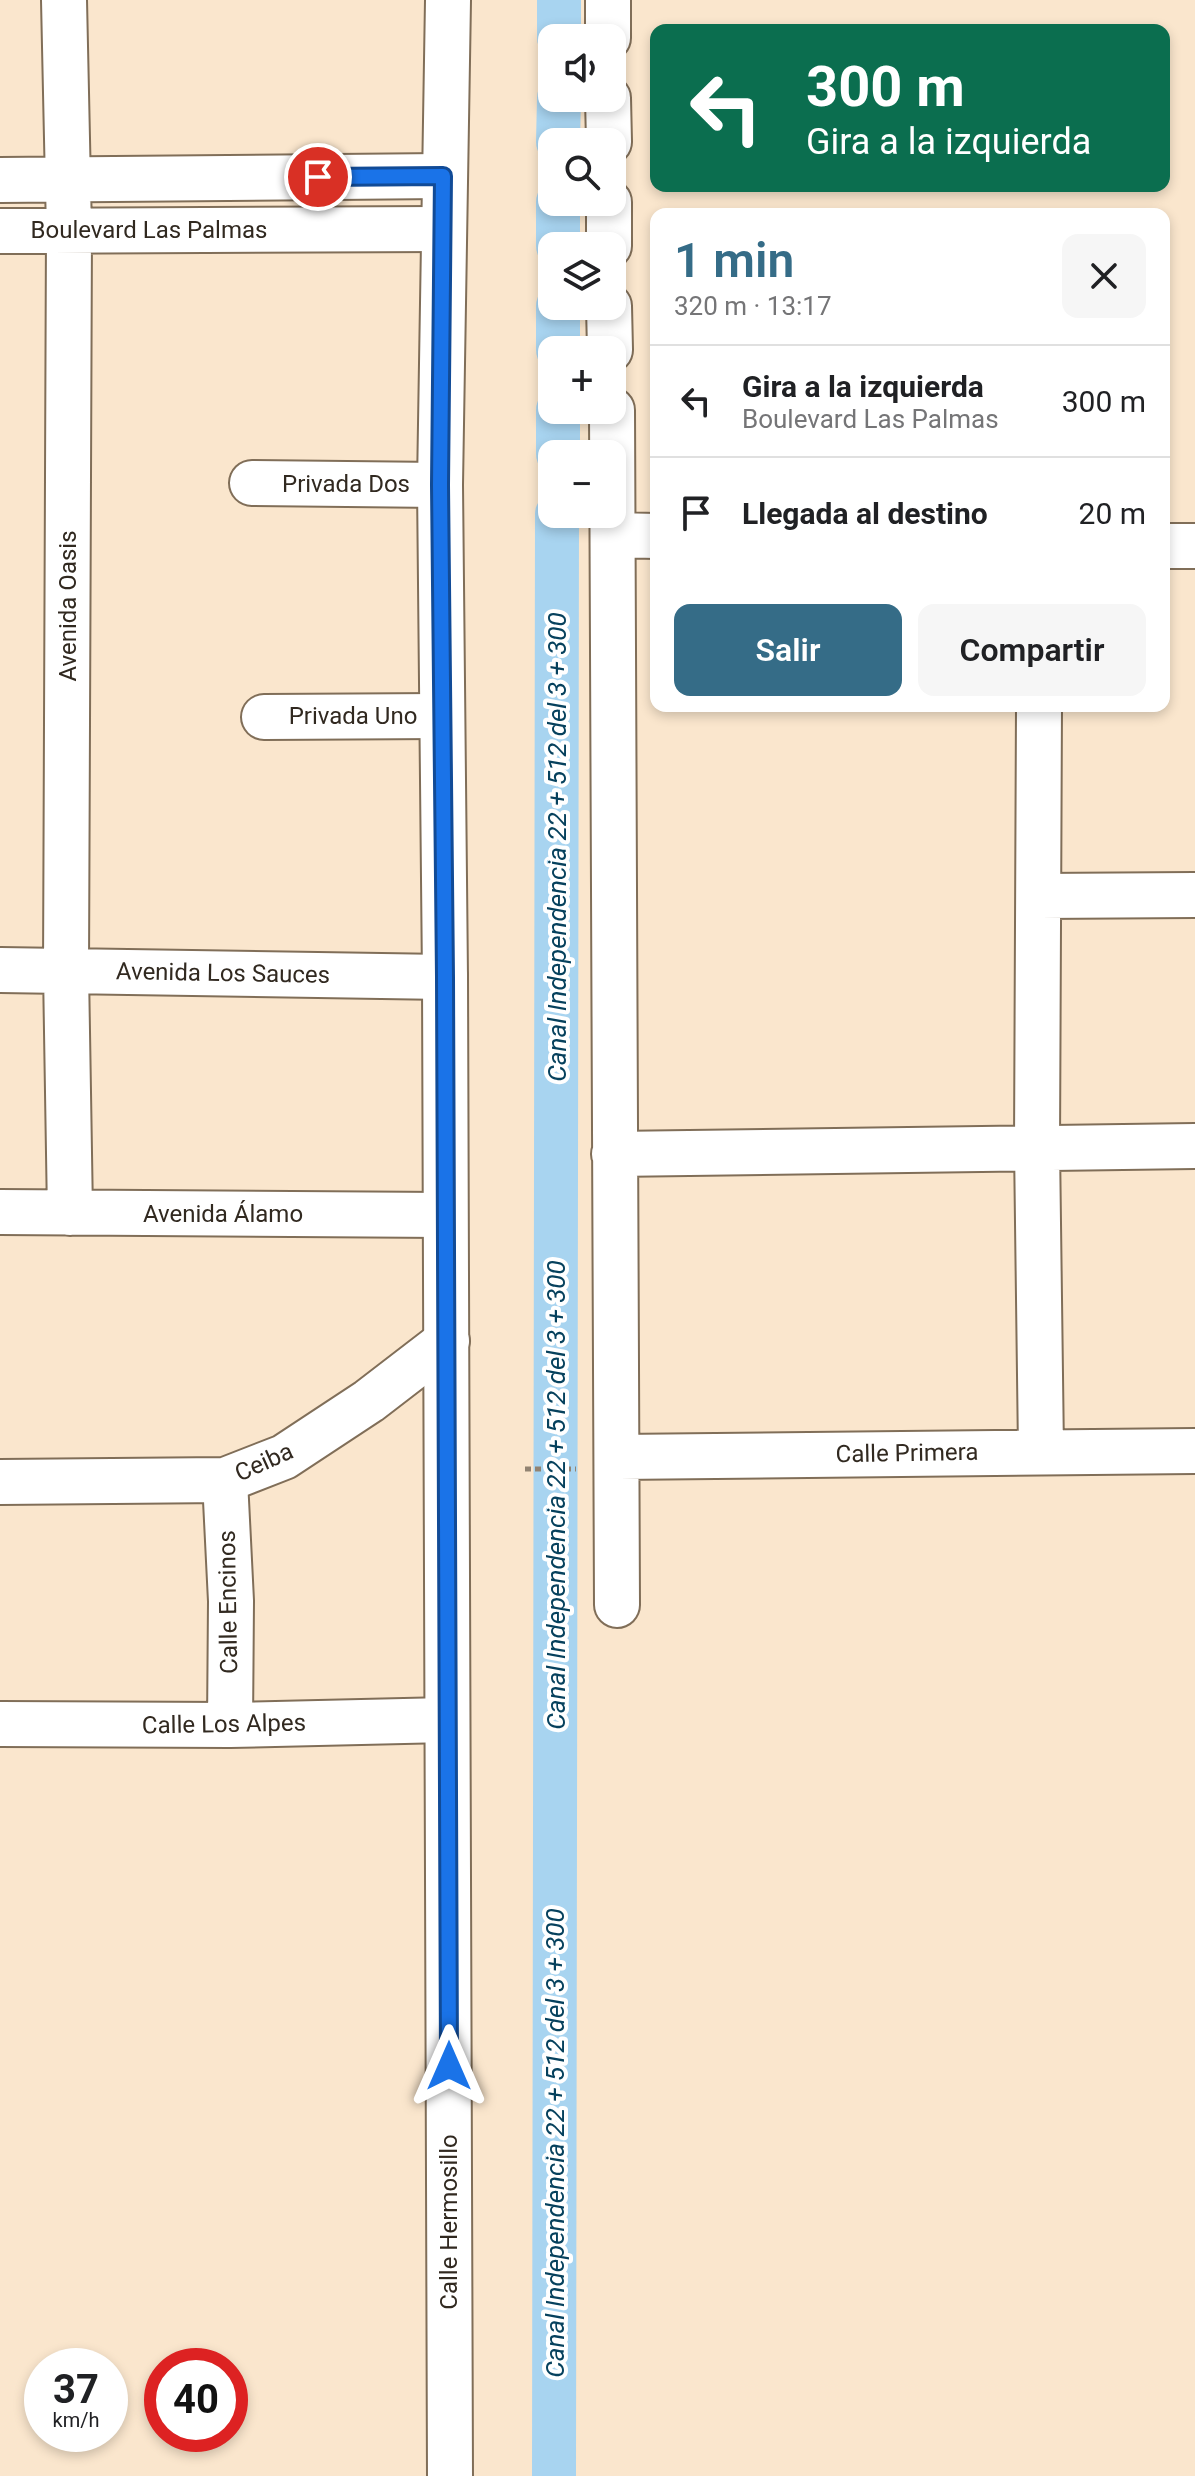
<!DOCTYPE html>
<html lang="es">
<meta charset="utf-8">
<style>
:root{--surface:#fff;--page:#f6f6f6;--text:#202124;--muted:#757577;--line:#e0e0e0;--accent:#356c87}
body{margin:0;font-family:Roboto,sans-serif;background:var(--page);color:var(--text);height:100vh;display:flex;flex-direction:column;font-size:30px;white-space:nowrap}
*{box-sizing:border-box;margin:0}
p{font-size:26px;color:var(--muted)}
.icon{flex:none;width:44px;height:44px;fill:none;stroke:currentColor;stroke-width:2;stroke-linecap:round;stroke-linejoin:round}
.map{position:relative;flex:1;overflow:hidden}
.drawer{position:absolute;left:650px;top:208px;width:520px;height:504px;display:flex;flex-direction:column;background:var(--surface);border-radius:16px;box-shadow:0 4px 12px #0003}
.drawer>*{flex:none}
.hud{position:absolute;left:650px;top:24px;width:520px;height:168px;border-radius:16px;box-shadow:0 4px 12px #0003;background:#0b6e4f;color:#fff;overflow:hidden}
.fabs{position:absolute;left:538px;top:24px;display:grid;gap:16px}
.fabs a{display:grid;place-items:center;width:88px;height:88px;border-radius:16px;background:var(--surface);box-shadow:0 4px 12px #0003;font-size:40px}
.speed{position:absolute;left:24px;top:2348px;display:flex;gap:16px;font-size:40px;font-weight:700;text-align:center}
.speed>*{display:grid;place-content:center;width:104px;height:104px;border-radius:50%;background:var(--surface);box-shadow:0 4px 12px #0003;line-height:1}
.speed small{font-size:20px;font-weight:400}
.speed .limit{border:12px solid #d22;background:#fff;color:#111}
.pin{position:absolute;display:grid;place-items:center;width:68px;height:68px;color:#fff;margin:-34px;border:4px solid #fff;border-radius:50%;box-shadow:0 2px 8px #0007}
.me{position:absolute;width:88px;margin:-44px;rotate:0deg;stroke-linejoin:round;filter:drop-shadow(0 0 6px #0008)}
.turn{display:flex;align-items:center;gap:28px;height:168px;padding:0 24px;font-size:36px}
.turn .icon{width:104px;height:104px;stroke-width:2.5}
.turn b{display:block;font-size:56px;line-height:68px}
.round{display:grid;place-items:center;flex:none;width:84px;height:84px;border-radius:16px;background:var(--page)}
.summary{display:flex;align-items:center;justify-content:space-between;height:136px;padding:0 24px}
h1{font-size:48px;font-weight:600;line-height:60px;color:var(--accent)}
.action{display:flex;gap:16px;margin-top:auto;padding:16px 24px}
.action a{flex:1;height:92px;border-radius:16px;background:var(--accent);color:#fff;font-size:32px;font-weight:600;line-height:92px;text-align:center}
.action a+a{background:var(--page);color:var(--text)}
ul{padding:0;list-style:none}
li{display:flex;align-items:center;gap:24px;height:112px;padding:0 24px;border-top:2px solid var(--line)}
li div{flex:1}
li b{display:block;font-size:30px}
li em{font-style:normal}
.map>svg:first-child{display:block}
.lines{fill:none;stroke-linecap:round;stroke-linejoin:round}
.canal{stroke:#a8d4f0;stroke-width:44}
.street-casing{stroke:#806e58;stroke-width:48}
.secondary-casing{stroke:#806e58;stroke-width:48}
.path{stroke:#918372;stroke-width:5;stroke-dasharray:6 4;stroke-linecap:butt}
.street{stroke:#fff;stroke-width:44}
.secondary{stroke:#fff;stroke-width:44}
.route-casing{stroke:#114b97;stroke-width:20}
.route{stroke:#1a73e8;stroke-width:14}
.labels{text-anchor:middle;stroke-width:8;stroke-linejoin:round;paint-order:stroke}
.street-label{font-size:24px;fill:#312920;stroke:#fff}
.water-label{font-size:26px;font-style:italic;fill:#06415d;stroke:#fff}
</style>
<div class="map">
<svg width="1195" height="2476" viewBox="0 0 1195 2476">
<rect width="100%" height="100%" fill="#fae6cd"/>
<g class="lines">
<path class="canal" d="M 559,38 L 559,0
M 558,142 L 559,98
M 558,246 L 558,202
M 558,350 L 558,306
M 558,454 L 558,410
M 554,2476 L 557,514"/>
<defs>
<path id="street" d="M 64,0 L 69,231 L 66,971 L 70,1213
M 608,0 L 608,38
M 608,98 L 609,142
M 0,180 L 443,176
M 609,202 L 609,246
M 0,231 L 442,229
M 609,306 L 610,350
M 612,410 L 617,1605
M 252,483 L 440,485
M 614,535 L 656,536
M 1164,546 L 1195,546
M 1039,706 L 1037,1146 L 1041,1451
M 264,717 L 441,716
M 1039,896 L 1195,895
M 0,970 L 445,977
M 614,1154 L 1195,1146
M 0,1212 L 445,1215
M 619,1457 L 1195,1451
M 225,1480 L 231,1601 L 230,1725
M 0,1482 L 225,1480 L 284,1457 L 369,1401 L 447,1341
M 0,1724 L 230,1725 L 447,1720"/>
<path id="secondary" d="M 448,0 L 440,485 L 445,977 L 450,2476"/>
</defs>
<use href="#street" class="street-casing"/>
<use href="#secondary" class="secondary-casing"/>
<path class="path" d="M 525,1469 L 576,1469"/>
<use href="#street" class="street"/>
<use href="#secondary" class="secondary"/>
</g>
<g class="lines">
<defs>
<path id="route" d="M 318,177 L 443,176 L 440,485 L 445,977 L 449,2066"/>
</defs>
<use href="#route" class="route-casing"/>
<use href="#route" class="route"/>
</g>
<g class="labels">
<g class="street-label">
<text x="149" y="238">Boulevard Las Palmas</text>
<text x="346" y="492">Privada Dos</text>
<text transform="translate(68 606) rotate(-90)" y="8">Avenida Oasis</text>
<text x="353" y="724">Privada Uno</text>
<text transform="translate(223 973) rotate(1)" y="8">Avenida Los Sauces</text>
<text x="223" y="1222">Avenida Álamo</text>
<text transform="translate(907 1453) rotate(-1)" y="8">Calle Primera</text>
<text transform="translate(264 1462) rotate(-24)" y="8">Ceiba</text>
<text transform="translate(228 1602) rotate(-91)" y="8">Calle Encinos</text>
<text transform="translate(224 1724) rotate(-1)" y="8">Calle Los Alpes</text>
<text transform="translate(449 2222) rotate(-90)" y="8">Calle Hermosillo</text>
</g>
<g class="water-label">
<text transform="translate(557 847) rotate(-90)" y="9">Canal Independencia 22 + 512 del 3 + 300</text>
<text transform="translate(556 1495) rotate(-90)" y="9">Canal Independencia 22 + 512 del 3 + 300</text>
<text transform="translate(555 2143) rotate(-90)" y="9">Canal Independencia 22 + 512 del 3 + 300</text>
</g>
</g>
</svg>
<div class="fabs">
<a><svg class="icon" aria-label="sound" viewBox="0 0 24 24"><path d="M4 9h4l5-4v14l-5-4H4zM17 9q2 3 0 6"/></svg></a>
<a><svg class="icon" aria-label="search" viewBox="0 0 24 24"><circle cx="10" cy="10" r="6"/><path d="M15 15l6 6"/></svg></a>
<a><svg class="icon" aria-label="layers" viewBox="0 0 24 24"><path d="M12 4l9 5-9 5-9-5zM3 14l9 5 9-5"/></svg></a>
<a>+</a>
<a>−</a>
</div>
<div class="speed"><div>37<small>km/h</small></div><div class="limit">40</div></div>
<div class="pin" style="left:318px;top:177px;background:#d93025"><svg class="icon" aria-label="arrive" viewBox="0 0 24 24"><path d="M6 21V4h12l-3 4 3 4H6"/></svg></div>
<svg class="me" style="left:449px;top:2066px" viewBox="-20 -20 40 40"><path d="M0-17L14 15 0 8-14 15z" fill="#1a73e8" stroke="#fff" stroke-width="4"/></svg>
<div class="hud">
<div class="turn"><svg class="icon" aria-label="left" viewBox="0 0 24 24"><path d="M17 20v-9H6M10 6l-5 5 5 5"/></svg><div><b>300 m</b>Gira a la izquierda</div></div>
</div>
<section class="drawer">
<div class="summary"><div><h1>1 min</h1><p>320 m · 13:17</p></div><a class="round"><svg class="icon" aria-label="close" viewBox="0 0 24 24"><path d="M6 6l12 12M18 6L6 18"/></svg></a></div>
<ul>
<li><svg class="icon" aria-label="left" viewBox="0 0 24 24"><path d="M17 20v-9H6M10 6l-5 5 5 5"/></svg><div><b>Gira a la izquierda</b><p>Boulevard Las Palmas</p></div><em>300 m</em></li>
<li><svg class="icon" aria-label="arrive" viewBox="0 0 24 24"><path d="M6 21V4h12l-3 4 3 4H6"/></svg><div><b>Llegada al destino</b></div><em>20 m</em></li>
</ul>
<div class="action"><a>Salir</a><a>Compartir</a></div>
</section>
</div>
